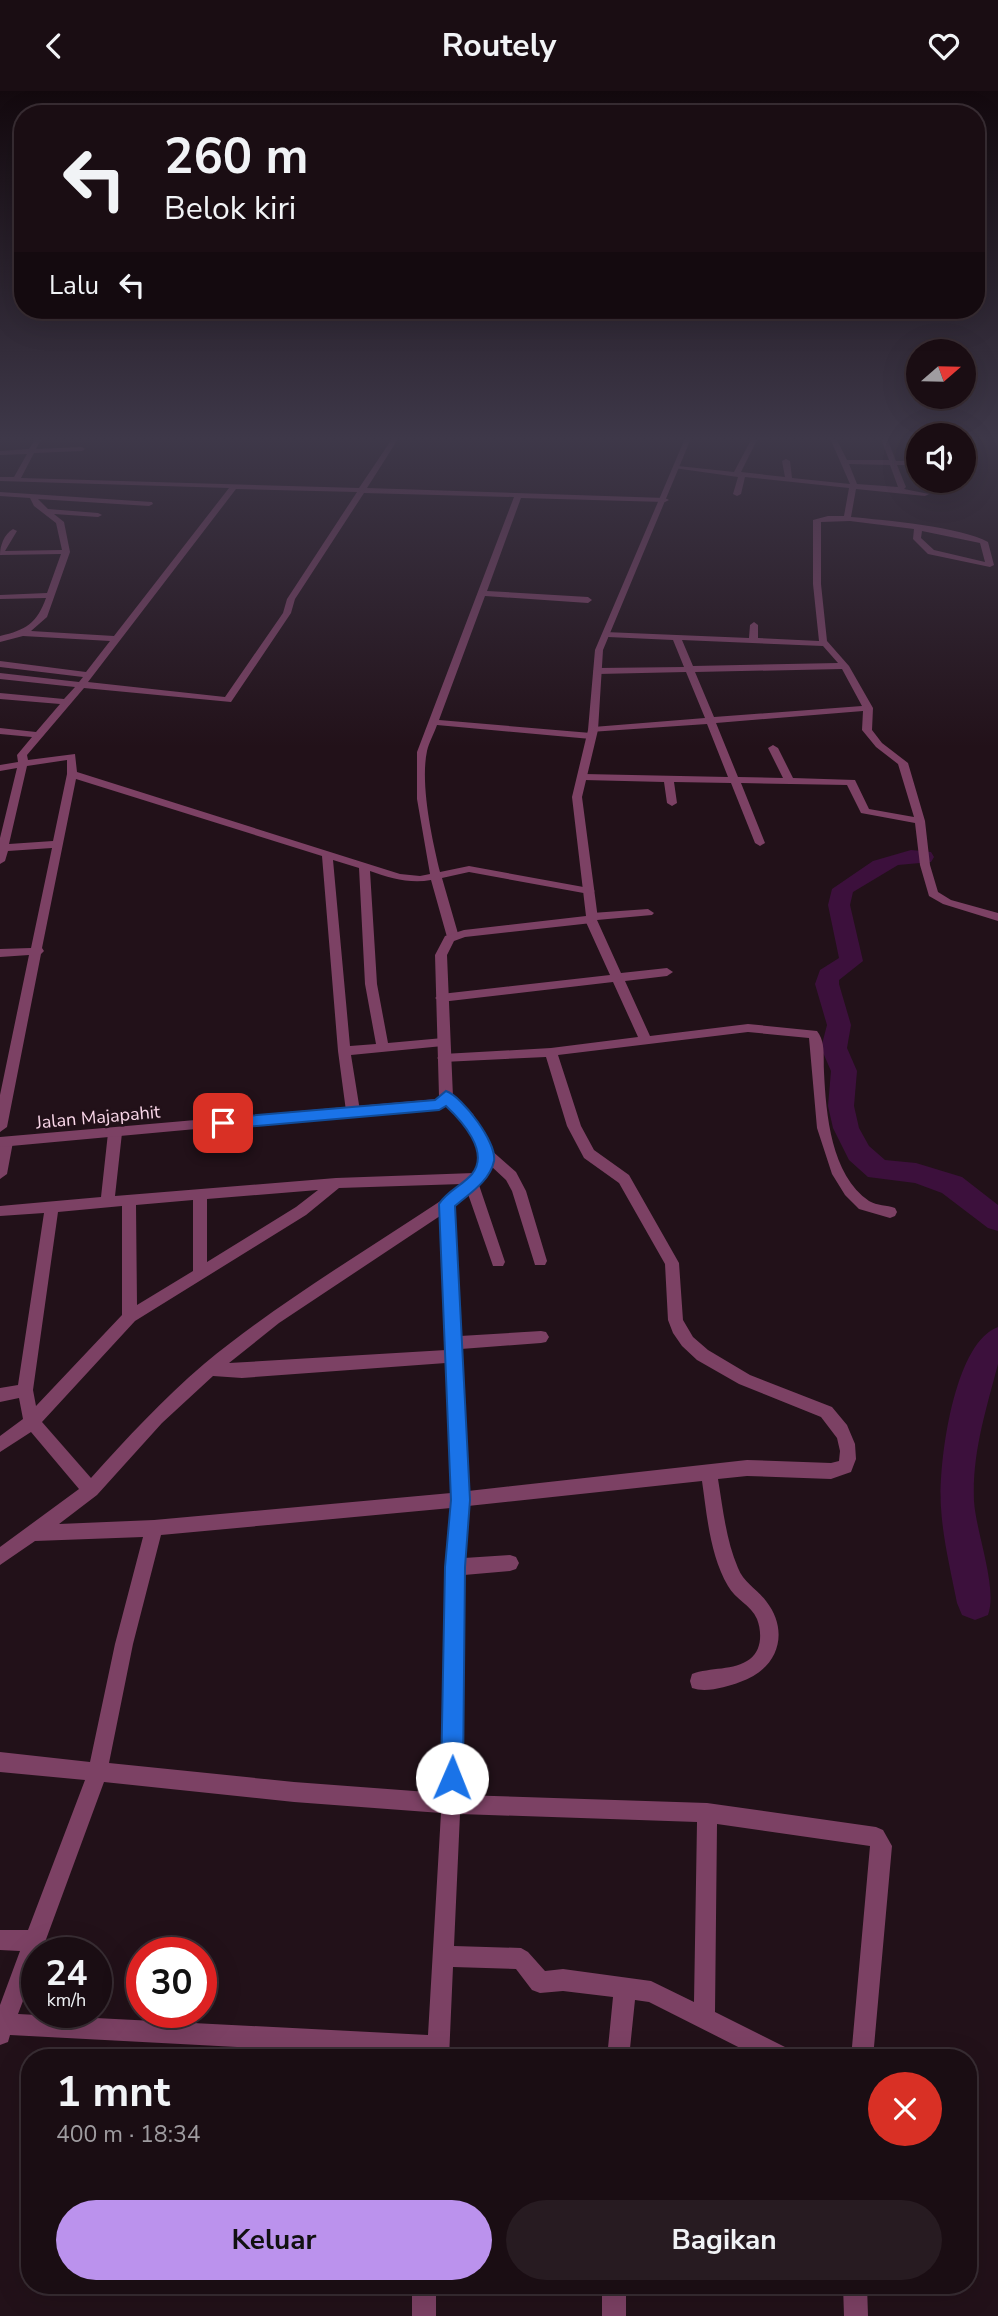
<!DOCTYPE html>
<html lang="id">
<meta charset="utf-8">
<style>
:root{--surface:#1a0d13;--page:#271b21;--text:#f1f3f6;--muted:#9f9ca0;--line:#382d33;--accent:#bb92ed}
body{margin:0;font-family:"Nunito Sans",sans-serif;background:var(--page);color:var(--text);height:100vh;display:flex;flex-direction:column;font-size:26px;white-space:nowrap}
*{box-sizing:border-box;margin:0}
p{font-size:23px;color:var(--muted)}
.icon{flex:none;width:38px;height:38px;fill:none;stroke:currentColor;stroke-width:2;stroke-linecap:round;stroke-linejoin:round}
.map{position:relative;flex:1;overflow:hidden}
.drawer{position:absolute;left:21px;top:1958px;width:956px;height:245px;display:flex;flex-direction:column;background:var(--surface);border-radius:28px;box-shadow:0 7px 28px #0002,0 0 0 2px var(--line)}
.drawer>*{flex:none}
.top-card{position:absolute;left:14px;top:14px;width:971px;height:214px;border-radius:28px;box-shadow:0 7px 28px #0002,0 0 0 2px var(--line);background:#1a0d13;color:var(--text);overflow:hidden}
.needle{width:46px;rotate:70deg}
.controls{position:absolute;left:906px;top:248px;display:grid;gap:14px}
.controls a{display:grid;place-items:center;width:70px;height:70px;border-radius:50%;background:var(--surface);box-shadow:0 7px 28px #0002,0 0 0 2px var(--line);font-size:35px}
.speed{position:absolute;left:21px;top:1846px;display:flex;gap:14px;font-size:35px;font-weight:700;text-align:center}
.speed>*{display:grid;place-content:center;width:91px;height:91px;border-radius:50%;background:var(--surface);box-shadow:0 7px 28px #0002,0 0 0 2px var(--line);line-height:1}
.speed small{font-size:18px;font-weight:400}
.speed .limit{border:10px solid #d22;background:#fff;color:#111}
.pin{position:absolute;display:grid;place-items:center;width:60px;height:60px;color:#fff;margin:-30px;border-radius:14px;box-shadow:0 4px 10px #0006}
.me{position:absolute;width:77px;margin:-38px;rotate:1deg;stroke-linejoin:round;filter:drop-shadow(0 0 5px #0008)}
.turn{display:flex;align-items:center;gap:24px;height:147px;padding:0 35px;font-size:32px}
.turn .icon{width:91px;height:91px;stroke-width:2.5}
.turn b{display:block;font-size:49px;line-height:60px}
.then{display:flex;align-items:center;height:66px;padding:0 35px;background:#0003;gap:14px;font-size:26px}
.round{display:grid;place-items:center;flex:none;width:74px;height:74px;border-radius:37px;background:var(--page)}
.summary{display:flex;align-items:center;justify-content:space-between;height:119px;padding:0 35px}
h1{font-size:42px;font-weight:700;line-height:52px}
.primary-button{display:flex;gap:14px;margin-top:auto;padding:14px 35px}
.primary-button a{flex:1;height:80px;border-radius:42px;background:var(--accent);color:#111;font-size:28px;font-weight:700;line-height:80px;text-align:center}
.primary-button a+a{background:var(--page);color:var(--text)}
header{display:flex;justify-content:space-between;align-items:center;height:91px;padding:0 35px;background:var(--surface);font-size:32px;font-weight:700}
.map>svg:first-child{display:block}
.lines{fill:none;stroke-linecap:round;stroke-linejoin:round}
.river{fill:#3c103c;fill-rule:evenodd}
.minor{fill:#7c4164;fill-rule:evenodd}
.tertiary{fill:#7c4164;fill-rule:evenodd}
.route{fill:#1a73e8;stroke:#114b97;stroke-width:2}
.labels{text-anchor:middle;stroke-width:5;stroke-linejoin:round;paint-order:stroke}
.street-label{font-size:18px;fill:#fad7e9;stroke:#221119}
</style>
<header><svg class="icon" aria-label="back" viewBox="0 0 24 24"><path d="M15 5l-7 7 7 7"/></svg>Routely<svg class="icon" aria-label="heart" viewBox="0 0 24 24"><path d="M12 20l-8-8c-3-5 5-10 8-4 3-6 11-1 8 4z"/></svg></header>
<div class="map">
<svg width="998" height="2225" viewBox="0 0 998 2225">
<rect width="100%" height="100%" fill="#221119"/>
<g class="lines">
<path class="river" d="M 911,759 L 931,761 L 934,766 L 931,771 L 898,774 L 853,801 L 850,814 L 863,870 L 839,889 L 839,893 L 851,934 L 847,957 L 857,980 L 854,1015 L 859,1037 L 869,1055 L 885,1069 L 916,1072 L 962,1086 L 998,1114 L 998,1140 L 988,1137 L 942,1102 L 915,1092 L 868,1086 L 849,1069 L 833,1037 L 828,1015 L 831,980 L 821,957 L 827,934 L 815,893 L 820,879 L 839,867 L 828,814 L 832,798 L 873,770 Z
M 998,1236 C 998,1247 998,1262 998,1273 C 986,1319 972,1362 974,1410 C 976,1442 998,1497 988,1524 L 975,1529 L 962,1524 L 957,1512 C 951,1481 943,1449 941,1417 C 938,1375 953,1252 998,1236 Z"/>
<path class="minor" d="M 37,345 L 43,345 L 36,358 L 82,356 L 85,358 L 82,360 L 34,362 L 21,387 L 359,397 L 394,345 L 400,345 L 367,397 L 665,407 L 669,409 L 665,411 L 521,407 L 487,500 L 588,506 L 592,509 L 588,512 L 485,505 L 439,629 L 591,642 L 596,645 L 591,648 L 437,634 C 434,643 429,651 427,660 C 420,693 432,748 440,781 L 469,775 L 589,797 L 595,800 L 589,803 L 469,781 L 442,787 L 459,846 L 453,850 L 447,846 L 431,789 C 410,793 390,787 370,780 L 377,893 L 388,952 L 443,947 L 449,951 L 443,955 L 351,964 L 360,1020 L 358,1023 L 353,1025 L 346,1020 L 338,960 L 322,765 L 76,688 L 42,857 L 44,860 L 41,863 L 7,1036 L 0,1041 L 0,1004 L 29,864 L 0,866 L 0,858 L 31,857 L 52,757 L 8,760 L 5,770 L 0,773 L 0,747 L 17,677 L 0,680 L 0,674 L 18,671 L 17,664 L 32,646 L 0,643 L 0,637 L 36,641 L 60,613 L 0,608 L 0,602 L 64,608 L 75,596 L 0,588 L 0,582 L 79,591 L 83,586 L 0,576 L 0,570 L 86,581 L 110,550 L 23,545 L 0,551 L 0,545 C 26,539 37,532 46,507 L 0,508 L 0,504 L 47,502 L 61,463 L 0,464 C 0,455 4,443 13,438 L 17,440 L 5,460 L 62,459 L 56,432 L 34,415 L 30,407 L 0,405 L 0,401 L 152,411 L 153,413 L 149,415 L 38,408 L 48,418 L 98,422 L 102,424 L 98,426 L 54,423 L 64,431 L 70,461 L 47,526 L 31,540 L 114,545 L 229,397 L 0,390 L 0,386 L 14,386 L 27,363 L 0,364 L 0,360 L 29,358 ZM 236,398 L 357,401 L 287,508 L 283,522 L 225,606 L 88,591 ZM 364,402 L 514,406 L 417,661 L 417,708 L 430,783 L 420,785 L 400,783 L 77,681 L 75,663 L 28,669 L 27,664 L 84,597 L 231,611 L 291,522 L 295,508 ZM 67,669 L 67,683 L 53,750 L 9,753 L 27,675 ZM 333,769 L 359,777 L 365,893 L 376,953 L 350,955 Z
M 753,345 L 759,345 L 741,381 L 785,386 L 782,370 L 786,368 L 790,370 L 792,387 L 850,393 L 829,345 L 835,345 L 847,369 L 889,369 L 880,345 L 886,345 L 896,370 L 919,370 L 919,374 L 897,374 L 906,396 L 904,398 L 929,403 L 925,405 L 856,398 L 851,426 C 884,429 962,436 988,451 L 994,474 L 990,476 L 928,463 L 913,448 L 914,438 L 850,430 L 821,431 L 821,493 L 827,550 L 849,575 L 873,617 L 872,639 L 882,652 L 908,672 L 925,730 L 930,774 L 938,801 L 951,809 L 998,822 L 998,830 L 943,813 L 929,805 L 920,774 L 915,732 L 861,722 L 847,694 L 741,692 L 765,752 L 760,755 L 755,752 L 731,692 L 674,691 L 677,712 L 672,715 L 667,712 L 664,691 L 584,689 L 579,686 L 584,683 L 728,686 L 707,633 L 590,641 L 590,637 L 593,636 L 705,627 L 686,581 L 598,583 L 593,580 L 598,577 L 684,576 L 673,549 L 608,546 L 605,545 L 605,541 L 749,547 L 750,534 L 754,531 L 758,534 L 758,547 L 819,550 L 813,493 L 813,429 L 828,425 L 844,425 L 849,397 L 745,386 L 741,403 L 737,405 L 733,403 L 738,386 L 674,377 L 678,375 L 734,381 ZM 849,373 L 890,374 L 898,396 L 857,393 ZM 922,440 L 980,452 L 985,471 L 934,459 L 921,447 ZM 682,549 L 823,555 L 838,572 L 693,575 ZM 842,578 L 862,615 L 714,626 L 695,581 ZM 863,620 L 862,639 L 876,656 L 898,673 L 914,726 L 869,718 L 855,689 L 793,687 L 778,657 L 773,654 L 768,657 L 783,687 L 738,686 L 716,632 Z
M 648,818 L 654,822 L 652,824 L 597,829 L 621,882 L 667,877 L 673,881 L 667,885 L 625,890 L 650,945 L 748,933 L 817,940 C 826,951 823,967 824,981 C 826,1023 831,1084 869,1110 C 877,1115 887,1114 895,1117 L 897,1121 L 895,1125 L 890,1127 L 859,1118 L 845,1104 L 832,1083 L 817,1037 L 809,947 L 748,941 L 558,964 L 581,1035 L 594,1059 L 629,1084 L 679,1172 L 683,1229 L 693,1246 L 708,1259 L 750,1284 L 832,1316 L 847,1334 L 855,1353 L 856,1368 L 851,1381 L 831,1388 L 747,1385 L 718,1388 C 723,1418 726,1449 738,1477 C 744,1492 757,1498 766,1510 C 791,1542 777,1579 740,1591 C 727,1596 706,1602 692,1597 L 690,1590 L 692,1583 C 710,1576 734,1580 750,1568 C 762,1559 762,1541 757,1528 C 751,1514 735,1508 728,1495 C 710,1464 707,1425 702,1390 L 468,1415 L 464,1467 L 510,1464 L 516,1466 L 519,1472 L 516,1478 L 510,1480 L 464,1484 L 461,1704 L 707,1712 L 876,1736 L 883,1739 L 892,1755 L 873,1967 L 851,1967 L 870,1755 L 717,1733 L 715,1921 L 791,1959 L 794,1967 L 760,1967 L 649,1911 L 635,1909 L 629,1967 L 607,1967 L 613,1906 L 563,1900 L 540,1902 L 532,1899 L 516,1878 L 453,1876 L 449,1967 L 10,1944 L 8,1951 L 0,1954 L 0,1914 L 20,1860 L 0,1859 L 0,1839 L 28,1839 L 85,1689 L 0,1681 L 0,1661 L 90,1671 L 115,1553 L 143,1446 L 35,1450 L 0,1474 L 0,1456 L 79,1398 L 31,1341 L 0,1361 L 0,1345 L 23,1328 L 19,1307 L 0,1311 L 0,1297 L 18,1294 L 44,1122 L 0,1125 L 0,1115 L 101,1106 L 108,1042 L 115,1037 L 122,1042 L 115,1105 L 336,1087 L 474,1082 C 483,1064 475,1046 463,1030 C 457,1021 446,1015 439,1006 L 446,1001 L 451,1003 L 473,1023 L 491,1059 L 516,1081 L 526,1100 L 547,1170 L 545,1174 L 535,1174 L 512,1100 L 506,1089 L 491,1075 L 479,1094 L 505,1171 L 503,1175 L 493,1175 L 468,1103 L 454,1115 L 460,1245 L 541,1240 L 546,1241 L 549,1246 L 546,1251 L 541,1252 L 461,1258 L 468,1400 L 747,1369 L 831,1372 L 839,1370 L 840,1360 L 837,1347 L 821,1326 L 739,1293 L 697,1269 L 682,1255 L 673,1242 L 668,1229 L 665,1173 L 619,1092 L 584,1067 L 567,1035 L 546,966 L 443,971 L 437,967 L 443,963 L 551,957 L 638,946 L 613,891 L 441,911 L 435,907 L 441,903 L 610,884 L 585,829 L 588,823 L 592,822 ZM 462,1093 L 442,1109 C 362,1162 278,1212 204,1273 C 163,1308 127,1347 91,1387 L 42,1331 L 135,1230 L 306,1124 L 339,1097 ZM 318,1099 L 296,1116 L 207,1171 L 207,1108 ZM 193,1109 L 193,1180 L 137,1214 L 136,1114 ZM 122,1115 L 122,1224 L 36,1315 L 33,1299 L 58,1121 ZM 440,1125 L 446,1259 L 229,1272 L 279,1232 ZM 446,1272 L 451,1402 L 154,1429 L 59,1433 L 97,1404 L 162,1332 L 213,1285 L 242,1287 ZM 451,1417 L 446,1476 L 441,1702 L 294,1691 L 109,1672 L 133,1553 L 161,1444 ZM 104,1691 L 294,1711 L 441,1722 L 428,1944 L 18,1923 L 37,1873 L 37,1862 L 41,1862 ZM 460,1723 L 697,1731 L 694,1911 L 651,1890 L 563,1878 L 545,1880 L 528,1861 L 521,1857 L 454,1855 Z
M 6,1046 L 13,1051 L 7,1083 L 0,1088 L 0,1050 Z
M 412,2194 L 436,2194 L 436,2225 L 412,2225 Z
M 602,2194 L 626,2194 L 626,2225 L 602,2225 Z
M 843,2194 L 867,2194 L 868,2225 L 844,2225 Z"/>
<path class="tertiary" d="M 686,345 L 692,345 L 603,559 L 598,639 L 582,706 L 598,828 L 592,832 L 465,846 L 454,850 L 447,864 L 453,1006 L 446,1015 L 0,1056 L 0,1046 L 437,1008 L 439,1005 L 435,864 L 445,845 L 464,839 L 586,825 L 572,706 L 588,639 L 595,559 Z"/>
</g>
<linearGradient id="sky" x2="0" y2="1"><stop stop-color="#13090e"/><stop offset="0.53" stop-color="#3e3849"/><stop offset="1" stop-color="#3e3849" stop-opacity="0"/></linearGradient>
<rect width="998" height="656" fill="url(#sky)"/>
<path class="route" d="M 446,1000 C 463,1006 497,1052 494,1070 C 490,1090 469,1103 455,1115 L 470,1409 L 465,1476 L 463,1687 L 460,1695 L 452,1698 L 444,1695 L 441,1687 L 445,1476 L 451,1409 L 439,1113 C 447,1100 463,1094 472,1083 C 490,1061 462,1030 446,1015 L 439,1019 L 223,1038 L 216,1032 L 223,1027 L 435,1009 Z"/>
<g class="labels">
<g class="street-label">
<text transform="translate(98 1026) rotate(-5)" y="6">Jalan Majapahit</text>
</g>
</g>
</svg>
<div class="controls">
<a><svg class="needle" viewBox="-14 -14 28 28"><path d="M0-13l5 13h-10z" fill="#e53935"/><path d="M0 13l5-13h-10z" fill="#9f9ca0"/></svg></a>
<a><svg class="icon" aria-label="sound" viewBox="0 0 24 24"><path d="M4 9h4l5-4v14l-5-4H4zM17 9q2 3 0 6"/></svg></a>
</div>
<div class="speed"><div>24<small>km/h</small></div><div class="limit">30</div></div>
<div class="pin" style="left:223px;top:1032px;background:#d93025"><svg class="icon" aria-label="arrive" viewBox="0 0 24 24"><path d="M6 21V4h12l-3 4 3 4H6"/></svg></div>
<svg class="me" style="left:452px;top:1687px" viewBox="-20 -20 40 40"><circle r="19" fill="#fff"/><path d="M0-13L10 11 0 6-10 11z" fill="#1a73e8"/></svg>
<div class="top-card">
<div class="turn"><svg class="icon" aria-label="left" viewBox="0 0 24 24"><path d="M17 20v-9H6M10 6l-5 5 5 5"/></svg><div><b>260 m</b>Belok kiri</div></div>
<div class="then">Lalu<svg class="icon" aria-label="left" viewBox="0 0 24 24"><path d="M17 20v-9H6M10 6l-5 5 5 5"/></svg></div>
</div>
<section class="drawer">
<div class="summary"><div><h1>1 mnt</h1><p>400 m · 18:34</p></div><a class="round" style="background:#d93025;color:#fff"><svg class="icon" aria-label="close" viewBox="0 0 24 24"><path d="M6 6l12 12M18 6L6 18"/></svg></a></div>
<div class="primary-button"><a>Keluar</a><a>Bagikan</a></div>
</section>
</div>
